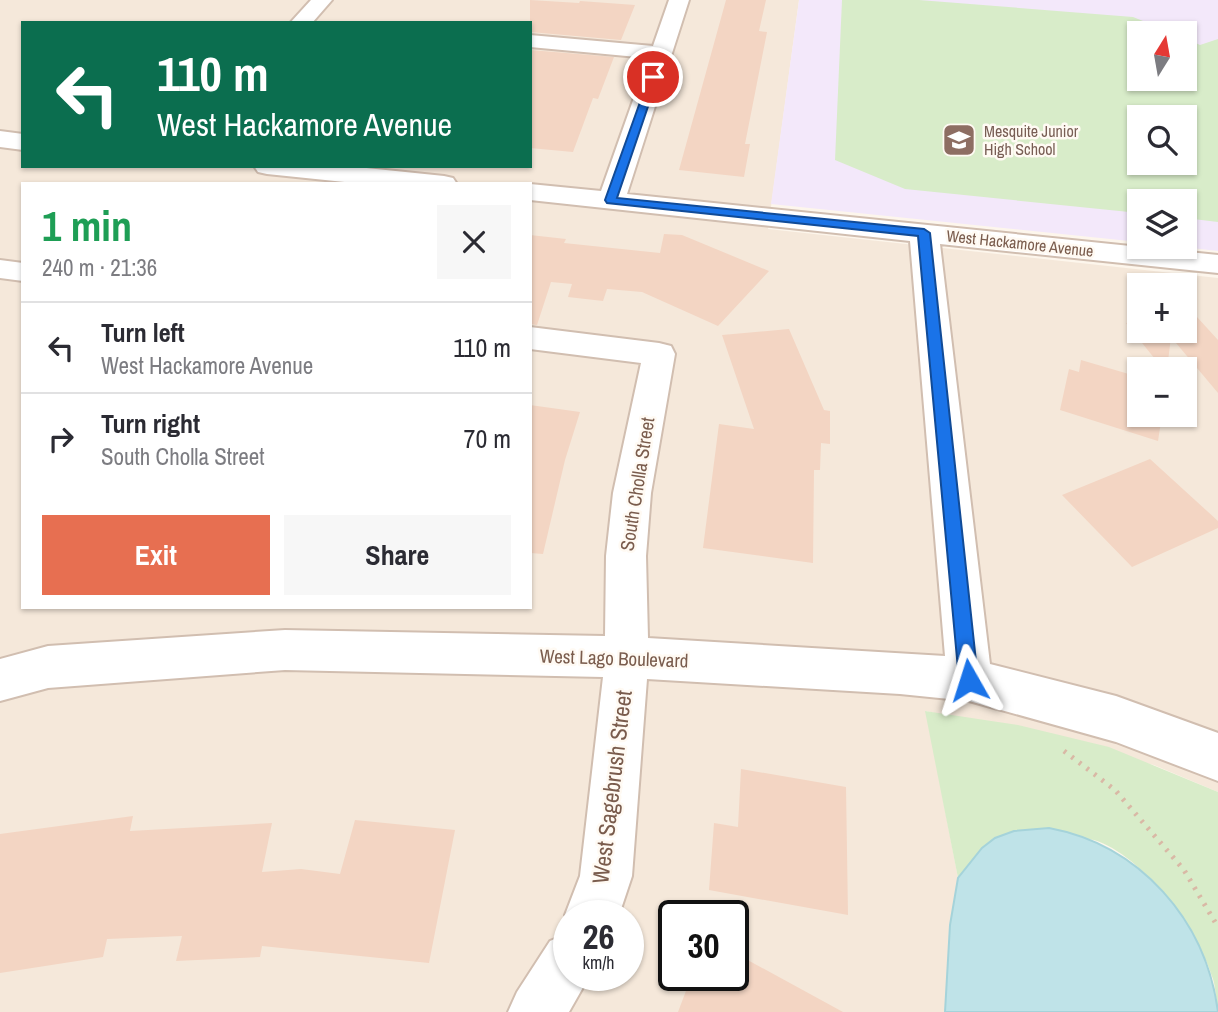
<!DOCTYPE html>
<meta charset="utf-8">
<style>
:root{--surface:#fff;--page:#f7f7f7;--text:#2b2b33;--muted:#7c7c81;--line:#e1e1e2;--accent:#e76f51}
body{margin:0;font-family:"Archivo Narrow",sans-serif;background:var(--page);color:var(--text);height:100vh;display:flex;flex-direction:column;font-size:26px;white-space:nowrap}
*{box-sizing:border-box;margin:0}
p{font-size:23px;color:var(--muted)}
.icon{flex:none;width:38px;height:38px;fill:none;stroke:currentColor;stroke-width:2;stroke-linecap:round;stroke-linejoin:round}
.map{position:relative;flex:1;overflow:hidden}
.details{position:absolute;left:21px;top:182px;width:511px;height:427px;display:flex;flex-direction:column;background:var(--surface);border-radius:0px;box-shadow:0 2px 5px #0004}
.details>*{flex:none}
.banner{position:absolute;left:21px;top:21px;width:511px;height:147px;border-radius:0px;box-shadow:0 2px 5px #0004;background:#0b6e4f;color:#fff;overflow:hidden}
.needle{width:46px;rotate:11deg}
.controls{position:absolute;left:1127px;top:21px;display:grid;gap:14px}
.controls a{display:grid;place-items:center;width:70px;height:70px;border-radius:0px;background:var(--surface);box-shadow:0 2px 5px #0004;font-size:35px}
.speed{position:absolute;left:553px;top:900px;display:flex;gap:14px;font-size:35px;font-weight:700;text-align:center}
.speed>*{display:grid;place-content:center;width:91px;height:91px;border-radius:50%;background:var(--surface);box-shadow:0 2px 5px #0004;line-height:1}
.speed small{font-size:18px;font-weight:400}
.speed .limit{border:4px solid #111;border-radius:10px;background:#fff;color:#111}
.pin{position:absolute;display:grid;place-items:center;width:60px;height:60px;color:#fff;margin:-30px;border:4px solid #fff;border-radius:50%;box-shadow:0 2px 7px #0007}
.me{position:absolute;width:77px;margin:-38px;rotate:354deg;stroke-linejoin:round;filter:drop-shadow(0 0 5px #0008)}
.turn{display:flex;align-items:center;gap:24px;height:147px;padding:0 21px;font-size:32px}
.turn .icon{width:91px;height:91px;stroke-width:2.5}
.turn b{display:block;font-size:49px;line-height:60px}
.round{display:grid;place-items:center;flex:none;width:74px;height:74px;border-radius:0px;background:var(--page)}
.summary{display:flex;align-items:center;justify-content:space-between;height:119px;padding:0 21px}
h1{font-size:42px;font-weight:700;line-height:52px;color:#1e9e55}
.action{display:flex;gap:14px;margin-top:auto;padding:14px 21px}
.action a{flex:1;height:80px;border-radius:0px;background:var(--accent);color:#fff;font-size:28px;font-weight:700;line-height:80px;text-align:center}
.action a+a{background:var(--page);color:var(--text)}
ul{padding:0;list-style:none}
li{display:flex;align-items:center;gap:21px;height:91px;padding:0 21px;border-top:2px solid var(--line)}
li div{flex:1}
li b{display:block;font-size:26px}
li em{font-style:normal}
.map>svg:first-child{display:block}
.residential{fill:#f5e8da;fill-rule:evenodd}
.education{fill:#f3e8fa;fill-rule:evenodd}
.green{fill:#d8ecc9;fill-rule:evenodd}
.water{fill:#bfe3e8;stroke:#a5d3da;stroke-width:2}
.building{fill:#f3d5c3}
.lines{fill:none;stroke-linecap:round;stroke-linejoin:round}
.minor-casing{stroke:#d1beb0;stroke-width:4}
.path{stroke:#d9b8a5;stroke-width:5;stroke-dasharray:2.5 7;stroke-linecap:butt}
.minor{fill:#fff;fill-rule:evenodd}
.route{fill:#1a73e8;stroke:#114b97;stroke-width:2}
.labels{text-anchor:middle;stroke-width:5;stroke-linejoin:round;paint-order:stroke}
.far-education-label{font-size:16px;fill:#785e54;stroke:#fffaf3;text-anchor:start}
.far-street-label{font-size:16px;fill:#7a5c4d;stroke:#fffaf3}
.street-label{font-size:19px;fill:#7a5c4d;stroke:#fffaf3}
.near-street-label{font-size:23px;fill:#7a5c4d;stroke:#fffaf3}
</style>
<div class="map">
<svg width="1218" height="1012" viewBox="0 0 1218 1012">
<rect width="100%" height="100%" fill="#fdf6ec"/>
<path class="residential" d="M 0,0 L 799,0 L 768,229 L 1218,278 L 1218,792 L 1154,765 L 926,711 L 958,878 L 950,925 L 945,1012 L 0,1012 ZM 23,23 L 530,23 L 530,166 L 23,166 ZM 23,184 L 530,184 L 530,607 L 23,607 ZM 1139,285 L 1185,285 L 1185,331 L 1139,331 ZM 1139,369 L 1185,369 L 1185,415 L 1139,415 ZM 569,915 L 628,915 L 628,975 L 569,975 ZM 674,915 L 733,915 L 733,975 L 674,975 Z"/>
<path class="education" d="M 799,0 L 1218,0 L 1218,251 L 1182,247 L 1185,247 L 1185,201 L 1139,201 L 1139,242 L 771,204 ZM 1139,33 L 1185,33 L 1185,79 L 1139,79 ZM 1139,117 L 1185,117 L 1185,163 L 1139,163 Z"/>
<path class="green" d="M 842,0 L 919,0 L 1133,17 L 1173,33 L 1139,33 L 1139,79 L 1185,79 L 1185,38 L 1200,45 L 1218,39 L 1218,222 L 1185,218 L 1185,201 L 1139,201 L 1139,213 L 905,189 L 835,160 ZM 1139,117 L 1185,117 L 1185,163 L 1139,163 Z
M 925,711 L 1018,725 L 1109,747 L 1218,792 L 1218,1011 C 1216,1001 1216,989 1213,979 C 1199,931 1143,855 1094,840 C 1082,836 1001,847 982,848 L 958,878 Z"/>
<path class="water" d="M 1049,828 C 1140,845 1206,920 1218,1012 L 945,1012 L 950,925 L 958,878 L 982,848 L 995,838 L 1014,831 Z"/>
<path class="building" d="M 530,0 L 579,3 L 580,1 L 635,5 L 621,40 L 530,32 Z
M 726,0 L 766,0 L 759,31 L 767,32 L 745,144 L 750,144 L 744,177 L 679,170 Z
M 530,50 L 614,57 L 598,99 L 593,98 L 573,152 L 530,148 Z
M 664,234 L 682,235 L 769,271 L 718,326 L 642,292 L 607,289 L 603,301 L 568,297 L 572,284 L 551,282 L 537,325 L 530,324 L 530,235 L 566,239 L 564,243 L 660,253 Z
M 1197,317 L 1218,340 L 1218,393 L 1171,337 L 1167,369 L 1163,369 L 1126,323 L 1139,322 L 1139,331 L 1185,331 L 1185,318 Z
M 789,329 L 824,410 L 830,411 L 830,444 L 821,443 L 820,470 L 814,470 L 813,563 L 703,548 L 719,424 L 754,429 L 722,335 Z
M 1081,360 L 1139,377 L 1139,415 L 1162,415 L 1158,441 L 1060,410 L 1069,369 L 1079,372 Z
M 530,405 L 580,412 L 565,460 L 543,554 L 530,553 Z
M 1150,459 L 1218,521 L 1218,528 L 1132,567 L 1062,495 Z
M 741,769 L 846,787 L 848,915 L 709,890 L 714,823 L 738,827 Z
M 133,816 L 130,831 L 272,823 L 262,872 L 301,869 L 340,874 L 355,820 L 455,830 L 429,963 L 262,946 L 260,957 L 176,961 L 182,936 L 107,939 L 103,957 L 0,973 L 0,834 Z
M 733,952 L 843,1012 L 678,1012 L 692,975 L 733,975 Z"/>
<g class="lines">
<defs>
<path id="minor" d="M 311,0 L 332,0 L 312,23 L 290,23 Z
M 669,0 L 689,0 L 627,194 L 1218,255 L 1218,273 L 940,244 L 990,664 L 1116,696 L 1218,733 L 1218,781 L 1116,742 L 969,701 L 900,694 L 647,679 L 632,876 L 619,915 L 569,915 L 569,923 L 565,915 L 580,876 L 603,677 L 285,670 L 48,688 L 0,701 L 0,659 L 48,646 L 285,630 L 605,636 L 606,556 L 613,493 L 641,363 L 530,349 L 530,327 L 659,343 L 671,346 L 675,354 L 651,493 L 646,556 L 648,638 L 945,656 L 910,241 L 530,200 L 530,184 L 601,191 L 648,58 L 530,47 L 530,35 L 653,46 Z
M 0,131 L 23,134 L 23,150 L 0,147 Z
M 254,166 L 347,166 L 444,176 L 453,178 L 457,184 L 364,184 L 267,174 L 258,172 Z
M 0,260 L 23,263 L 23,281 L 0,278 Z
M 569,933 L 569,975 L 590,975 L 569,1012 L 508,1012 L 517,992 L 550,941 Z"/>
</defs>
<use href="#minor" class="minor-casing"/>
<path class="path" d="M 1064,751 L 1115,790 L 1184,870 L 1218,927"/>
<use href="#minor" class="minor"/>
</g>
<path class="route" d="M 653,74 L 658,77 L 617,198 L 924,229 L 930,233 L 978,680 L 975,686 L 969,689 L 962,686 L 959,680 L 918,236 L 607,203 L 605,200 L 649,77 Z"/>
<defs>
<symbol id="school-square" viewBox="-11 -11 22 22"><rect x="-9" y="-9" width="18" height="18" rx="4" fill="#8d6e63" stroke="#fffaf3"/><path d="M0-5L7-2L0 1L-7-2ZM-4 1L0 2.5L4 1V4Q0 6-4 4Z" fill="#fff"/></symbol>
</defs>
<g fill-rule="evenodd">
<use href="#school-square" x="940" y="121" width="38" height="38"/>
</g>
<g class="labels">
<g class="far-education-label">
<text x="984" y="137">Mesquite Junior<tspan x="984" dy="18">High School</tspan></text>
</g>
<g class="far-street-label">
<text transform="translate(1020 243) rotate(6)" y="6">West Hackamore Avenue</text>
</g>
<g class="street-label">
<text transform="translate(637 484) rotate(-81)" y="7">South Cholla Street</text>
<text transform="translate(614 658) rotate(2)" y="7">West Lago Boulevard</text>
</g>
<g class="near-street-label">
<text transform="translate(612 787) rotate(-83)" y="8">West Sagebrush Street</text>
</g>
</g>
</svg>
<div class="controls">
<a><svg class="needle" viewBox="-14 -14 28 28"><path d="M0-13l5 13h-10z" fill="#e53935"/><path d="M0 13l5-13h-10z" fill="#7c7c81"/></svg></a>
<a><svg class="icon" aria-label="search" viewBox="0 0 24 24"><circle cx="10" cy="10" r="6"/><path d="M15 15l6 6"/></svg></a>
<a><svg class="icon" aria-label="layers" viewBox="0 0 24 24"><path d="M12 4l9 5-9 5-9-5zM3 14l9 5 9-5"/></svg></a>
<a>+</a>
<a>−</a>
</div>
<div class="speed"><div>26<small>km/h</small></div><div class="limit">30</div></div>
<div class="pin" style="left:653px;top:77px;background:#d93025"><svg class="icon" aria-label="arrive" viewBox="0 0 24 24"><path d="M6 21V4h12l-3 4 3 4H6"/></svg></div>
<svg class="me" style="left:969px;top:680px" viewBox="-20 -20 40 40"><path d="M0-17L14 15 0 8-14 15z" fill="#1a73e8" stroke="#fff" stroke-width="4"/></svg>
<div class="banner">
<div class="turn"><svg class="icon" aria-label="left" viewBox="0 0 24 24"><path d="M17 20v-9H6M10 6l-5 5 5 5"/></svg><div><b>110 m</b>West Hackamore Avenue</div></div>
</div>
<section class="details">
<div class="summary"><div><h1>1 min</h1><p>240 m · 21:36</p></div><a class="round"><svg class="icon" aria-label="close" viewBox="0 0 24 24"><path d="M6 6l12 12M18 6L6 18"/></svg></a></div>
<ul>
<li><svg class="icon" aria-label="left" viewBox="0 0 24 24"><path d="M17 20v-9H6M10 6l-5 5 5 5"/></svg><div><b>Turn left</b><p>West Hackamore Avenue</p></div><em>110 m</em></li>
<li><svg class="icon" aria-label="right" viewBox="0 0 24 24"><path d="M7 20v-9h11M14 6l5 5-5 5"/></svg><div><b>Turn right</b><p>South Cholla Street</p></div><em>70 m</em></li>
</ul>
<div class="action"><a>Exit</a><a>Share</a></div>
</section>
</div>
